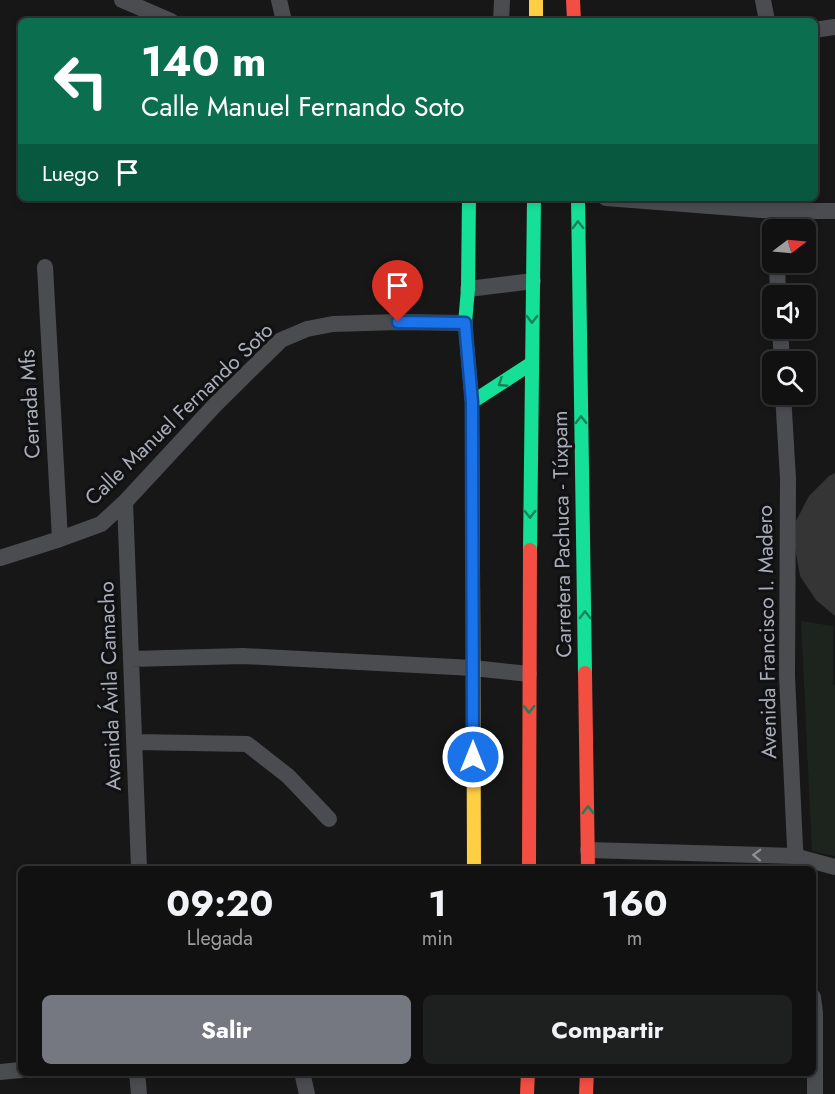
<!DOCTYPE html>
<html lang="es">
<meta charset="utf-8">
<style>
:root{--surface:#111;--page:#1e1f1f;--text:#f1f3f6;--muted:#9c9d9f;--line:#303131;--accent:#757880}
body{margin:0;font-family:Jost,sans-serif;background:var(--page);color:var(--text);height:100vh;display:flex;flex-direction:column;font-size:22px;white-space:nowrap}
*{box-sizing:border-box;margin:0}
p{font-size:20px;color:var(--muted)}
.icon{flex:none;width:33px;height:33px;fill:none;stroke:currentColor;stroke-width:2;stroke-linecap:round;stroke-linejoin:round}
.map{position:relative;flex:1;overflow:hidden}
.panel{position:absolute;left:18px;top:866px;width:798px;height:210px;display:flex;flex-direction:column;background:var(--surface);border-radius:9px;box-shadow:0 3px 9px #0003,0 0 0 2px var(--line)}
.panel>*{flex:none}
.banner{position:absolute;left:18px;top:18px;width:800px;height:183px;border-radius:9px;box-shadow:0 3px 9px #0003,0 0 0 2px var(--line);background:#0b6e4f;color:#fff;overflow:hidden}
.needle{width:39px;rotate:74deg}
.fabs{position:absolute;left:762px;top:219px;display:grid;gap:12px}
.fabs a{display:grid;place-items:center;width:54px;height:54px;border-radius:9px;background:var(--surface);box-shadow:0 3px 9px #0003,0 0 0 2px var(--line);font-size:30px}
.pin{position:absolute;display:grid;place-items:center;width:51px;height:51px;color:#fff;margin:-62px -26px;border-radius:50% 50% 50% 0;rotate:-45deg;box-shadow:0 0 6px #0007}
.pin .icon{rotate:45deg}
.me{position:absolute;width:66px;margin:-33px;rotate:0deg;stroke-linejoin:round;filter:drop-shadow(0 0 4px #0008)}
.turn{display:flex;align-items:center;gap:21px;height:126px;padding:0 24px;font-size:27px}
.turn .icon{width:78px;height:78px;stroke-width:2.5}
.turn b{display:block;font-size:42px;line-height:51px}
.then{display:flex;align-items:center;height:57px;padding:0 24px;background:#0003;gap:12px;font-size:22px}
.eta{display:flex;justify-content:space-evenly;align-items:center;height:102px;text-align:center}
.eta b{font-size:36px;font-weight:700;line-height:42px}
.primary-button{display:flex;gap:12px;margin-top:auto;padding:12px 24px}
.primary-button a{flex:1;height:69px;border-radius:9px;background:var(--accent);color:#fff;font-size:24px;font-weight:700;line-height:69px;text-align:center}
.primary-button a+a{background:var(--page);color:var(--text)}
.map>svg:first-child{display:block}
.green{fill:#1d241e}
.building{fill:#353536}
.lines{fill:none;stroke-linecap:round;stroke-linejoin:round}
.street{stroke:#4b4c50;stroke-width:16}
.fast{stroke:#16e098;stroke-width:14}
.slow{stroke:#ffcf43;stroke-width:14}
.jam{stroke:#f24e42;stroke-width:14}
.oneway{stroke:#14835c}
.oneway2{stroke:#8c9099}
.route-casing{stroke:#114b97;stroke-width:15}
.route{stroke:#1a73e8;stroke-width:10}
.labels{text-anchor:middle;stroke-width:6;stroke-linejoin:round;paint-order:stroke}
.street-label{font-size:21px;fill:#a8adb8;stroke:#111113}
</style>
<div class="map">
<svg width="835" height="1094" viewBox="0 0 835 1094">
<rect width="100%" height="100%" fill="#171717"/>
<path class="green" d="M 801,621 L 833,626 L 833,685 L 835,685 L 835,856 L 812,851 Z"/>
<path class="building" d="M 835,473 L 835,616 L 816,600 L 800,576 L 795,548 L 796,521 L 809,496 L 829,476 Z"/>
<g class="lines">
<path class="street" d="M 122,0 L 171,21
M 279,0 L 284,21
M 763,0 L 767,21
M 501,21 L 502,0
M 814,30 L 835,27
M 606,198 L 774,211 L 835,211
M 774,198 L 775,230
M 777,262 L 778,296
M 45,267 L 60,539
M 468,289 L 533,281
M 780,328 L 782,362
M 783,394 L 788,479 L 787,676 L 796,868
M 125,502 L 139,868
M 0,558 L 60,539 L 101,524 L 125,502 L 215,405 L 281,340 L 307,329 L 333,324 L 398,322 L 465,323
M 131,659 L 243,656 L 473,668 L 529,674
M 136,742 L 247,744 L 288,776 L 329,819
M 588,850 L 794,856 L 835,867
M 813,997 L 815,1013 L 815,1094
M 0,1072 L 21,1070
M 137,1072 L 139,1094
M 302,1072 L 307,1094"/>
<path class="fast" d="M 469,198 L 468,289 L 465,323 L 472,402 L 473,566
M 578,198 L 585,673
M 472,402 L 532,363
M 530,550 L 534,198"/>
<path class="slow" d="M 536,0 L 536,21
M 473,566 L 474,868"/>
<path class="jam" d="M 573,0 L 574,21
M 585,673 L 588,868
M 529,868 L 530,550
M 527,1094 L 528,1072
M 586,1094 L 587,1072"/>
</g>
<defs><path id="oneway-chevron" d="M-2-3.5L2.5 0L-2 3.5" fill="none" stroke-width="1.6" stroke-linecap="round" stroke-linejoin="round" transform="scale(1.5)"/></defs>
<g class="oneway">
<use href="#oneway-chevron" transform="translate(578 225) rotate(-91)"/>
<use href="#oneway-chevron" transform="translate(532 319) rotate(91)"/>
<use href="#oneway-chevron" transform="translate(502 383) rotate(147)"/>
<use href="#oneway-chevron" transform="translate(581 420) rotate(-91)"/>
<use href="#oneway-chevron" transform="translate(530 514) rotate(90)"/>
<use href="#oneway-chevron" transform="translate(585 615) rotate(-91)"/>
<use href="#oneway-chevron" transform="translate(529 709) rotate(90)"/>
<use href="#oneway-chevron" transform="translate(588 810) rotate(-91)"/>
</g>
<use class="oneway2" href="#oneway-chevron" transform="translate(757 855) rotate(-178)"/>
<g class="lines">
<defs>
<path id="route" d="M 398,322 L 465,323 L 472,402 L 473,757"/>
</defs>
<use href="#route" class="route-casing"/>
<use href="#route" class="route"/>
</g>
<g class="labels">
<g class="street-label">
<text transform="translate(30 404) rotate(-93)" y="7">Cerrada Mfs</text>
<text transform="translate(179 414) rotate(-44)" y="7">Calle Manuel Fernando Soto</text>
<text transform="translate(562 534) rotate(-91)" y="7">Carretera Pachuca - Túxpam</text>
<text transform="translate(767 632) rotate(-91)" y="7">Avenida Francisco I. Madero</text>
<text transform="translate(110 686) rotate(-92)" y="7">Avenida Ávila Camacho</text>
</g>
</g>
</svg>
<div class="fabs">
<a><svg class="needle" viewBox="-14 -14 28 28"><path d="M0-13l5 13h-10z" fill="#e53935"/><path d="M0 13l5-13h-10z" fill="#9c9d9f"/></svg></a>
<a><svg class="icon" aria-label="sound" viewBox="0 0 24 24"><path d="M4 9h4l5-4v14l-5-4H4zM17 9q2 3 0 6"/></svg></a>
<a><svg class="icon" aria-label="search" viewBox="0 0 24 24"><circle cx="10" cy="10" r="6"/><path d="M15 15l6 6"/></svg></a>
</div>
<div class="pin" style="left:398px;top:322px;background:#d93025"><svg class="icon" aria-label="arrive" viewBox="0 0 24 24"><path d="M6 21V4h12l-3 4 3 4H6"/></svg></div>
<svg class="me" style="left:473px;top:757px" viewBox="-20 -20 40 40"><circle r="17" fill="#1a73e8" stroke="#fff" stroke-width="3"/><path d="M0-11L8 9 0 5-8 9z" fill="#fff"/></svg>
<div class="banner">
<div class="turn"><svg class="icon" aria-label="left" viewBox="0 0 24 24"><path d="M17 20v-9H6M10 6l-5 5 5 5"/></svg><div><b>140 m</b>Calle Manuel Fernando Soto</div></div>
<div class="then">Luego<svg class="icon" aria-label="arrive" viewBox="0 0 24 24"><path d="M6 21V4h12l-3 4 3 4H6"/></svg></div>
</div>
<section class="panel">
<div class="eta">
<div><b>09:20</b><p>Llegada</p></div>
<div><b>1</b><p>min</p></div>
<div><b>160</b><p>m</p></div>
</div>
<div class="primary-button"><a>Salir</a><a>Compartir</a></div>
</section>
</div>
